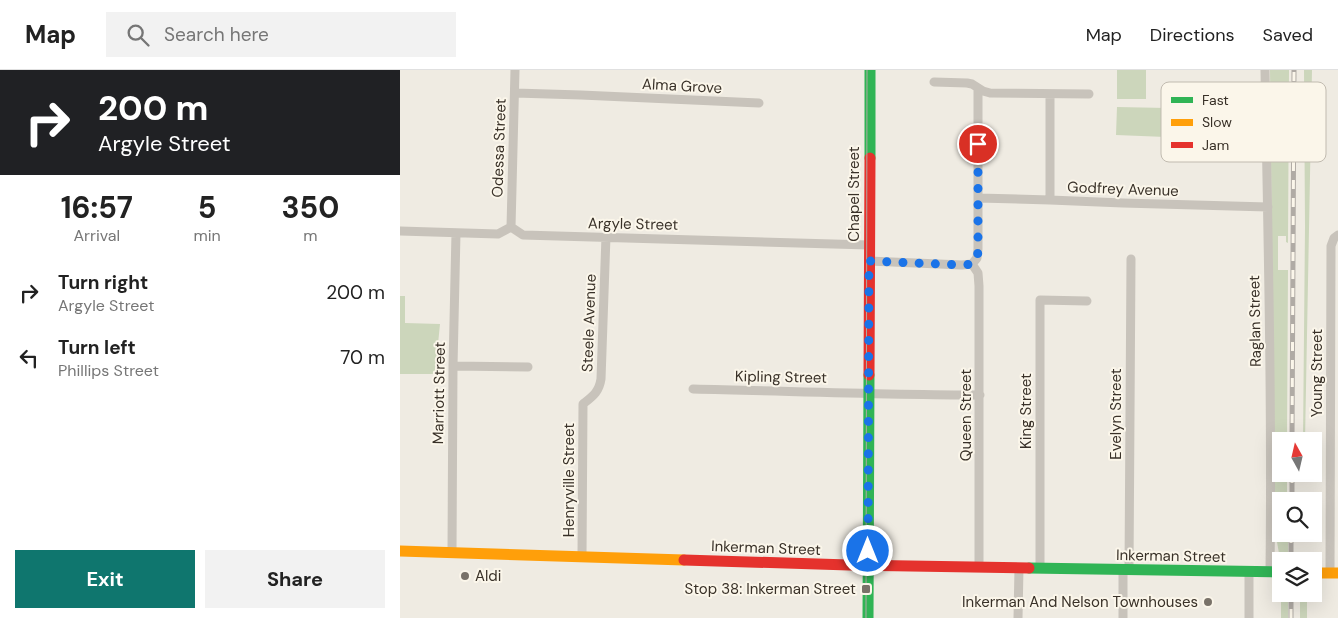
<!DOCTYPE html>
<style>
:root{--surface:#fff;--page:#f2f2f2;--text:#222;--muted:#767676;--line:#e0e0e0;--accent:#0f766e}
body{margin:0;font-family:"DM Sans",sans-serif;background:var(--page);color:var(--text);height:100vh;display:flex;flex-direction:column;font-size:19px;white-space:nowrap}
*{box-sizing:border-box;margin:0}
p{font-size:16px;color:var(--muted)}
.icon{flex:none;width:28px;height:28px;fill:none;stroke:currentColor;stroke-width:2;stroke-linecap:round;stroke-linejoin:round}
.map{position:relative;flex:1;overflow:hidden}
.sheet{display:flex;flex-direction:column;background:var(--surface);width:400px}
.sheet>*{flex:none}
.banner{background:#202124;color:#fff;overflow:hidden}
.needle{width:32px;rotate:352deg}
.buttons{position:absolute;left:872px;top:362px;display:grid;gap:10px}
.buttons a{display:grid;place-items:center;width:50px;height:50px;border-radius:0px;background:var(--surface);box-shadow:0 5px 20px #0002;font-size:25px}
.pin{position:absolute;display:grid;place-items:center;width:42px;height:42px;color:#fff;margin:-21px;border:2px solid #fff;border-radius:50%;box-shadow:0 1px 5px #0007}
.me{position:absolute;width:55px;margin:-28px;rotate:0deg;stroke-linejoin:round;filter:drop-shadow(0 0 4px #0008)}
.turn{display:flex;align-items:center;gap:18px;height:105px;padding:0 15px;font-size:22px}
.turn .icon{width:65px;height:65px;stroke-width:2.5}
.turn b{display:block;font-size:35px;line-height:42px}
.eta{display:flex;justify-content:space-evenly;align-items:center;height:85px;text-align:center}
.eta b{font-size:30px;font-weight:700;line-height:35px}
.action{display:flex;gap:10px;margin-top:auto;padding:10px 15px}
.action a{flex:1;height:58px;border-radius:0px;background:var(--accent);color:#fff;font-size:20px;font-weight:700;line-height:58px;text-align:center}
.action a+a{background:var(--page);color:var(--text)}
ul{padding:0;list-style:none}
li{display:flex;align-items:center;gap:15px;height:65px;padding:0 15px}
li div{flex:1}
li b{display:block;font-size:19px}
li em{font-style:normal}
header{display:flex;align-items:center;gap:30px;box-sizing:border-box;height:70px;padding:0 25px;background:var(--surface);border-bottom:1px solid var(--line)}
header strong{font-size:24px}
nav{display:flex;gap:28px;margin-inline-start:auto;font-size:18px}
.search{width:350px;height:45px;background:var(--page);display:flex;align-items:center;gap:12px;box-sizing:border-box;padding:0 18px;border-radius:0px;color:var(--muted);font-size:19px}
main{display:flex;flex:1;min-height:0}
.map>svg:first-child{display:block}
.green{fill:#ccd6bb}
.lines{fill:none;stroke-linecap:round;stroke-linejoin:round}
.street{stroke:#c8c3bb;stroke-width:9}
.fast{stroke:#30b455;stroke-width:11}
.slow{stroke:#ff9f0a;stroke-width:11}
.jam{stroke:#e5322d;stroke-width:11}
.tram{stroke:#b0aba5;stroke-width:1}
.rail-casing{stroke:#b0aba5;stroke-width:5}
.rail{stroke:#fbf6ea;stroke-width:3;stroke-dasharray:9;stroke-linecap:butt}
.route{stroke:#1a73e8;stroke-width:9;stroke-dasharray:0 16.2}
.poi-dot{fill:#797269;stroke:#fbf6ea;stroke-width:2}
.labels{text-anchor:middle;stroke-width:4;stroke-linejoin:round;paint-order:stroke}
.street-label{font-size:15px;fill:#393128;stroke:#fbf6ea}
.poi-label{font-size:15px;fill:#393128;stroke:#fbf6ea;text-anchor:end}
.key{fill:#fbf6ea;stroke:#c1bbb0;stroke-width:1}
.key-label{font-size:14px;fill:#393128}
</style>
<header>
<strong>Map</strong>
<div class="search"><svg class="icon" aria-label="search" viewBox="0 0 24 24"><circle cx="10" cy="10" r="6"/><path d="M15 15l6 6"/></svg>Search here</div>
<nav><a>Map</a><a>Directions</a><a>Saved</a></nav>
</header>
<main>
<section class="sheet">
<div class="banner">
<div class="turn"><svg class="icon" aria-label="right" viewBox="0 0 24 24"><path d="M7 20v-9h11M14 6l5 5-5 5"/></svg><div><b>200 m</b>Argyle Street</div></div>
</div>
<div class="eta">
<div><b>16:57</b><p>Arrival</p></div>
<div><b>5</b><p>min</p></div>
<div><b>350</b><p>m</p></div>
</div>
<ul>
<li><svg class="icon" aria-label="right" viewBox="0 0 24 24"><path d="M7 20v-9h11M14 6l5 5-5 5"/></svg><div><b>Turn right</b><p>Argyle Street</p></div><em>200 m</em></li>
<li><svg class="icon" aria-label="left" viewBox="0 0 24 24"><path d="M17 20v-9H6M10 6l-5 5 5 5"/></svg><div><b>Turn left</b><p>Phillips Street</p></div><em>70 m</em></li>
</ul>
<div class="action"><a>Exit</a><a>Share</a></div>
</section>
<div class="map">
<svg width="938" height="548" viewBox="0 0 938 548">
<rect width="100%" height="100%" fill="#efebe2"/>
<path class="green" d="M 717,0 L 746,0 L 746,29 L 717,29 Z
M 870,0 L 889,0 L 888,173 L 886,172 L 886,166 L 878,166 L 878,200 L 888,200 L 887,371 L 881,371 L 881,404 L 887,404 L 887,431 L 881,431 L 881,464 L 888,464 L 888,487 L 880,489 L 877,472 L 875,447 Z
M 904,0 L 912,0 L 905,371 L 903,371 L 905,157 Z
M 717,37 L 767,38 L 766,67 L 716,65 Z
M 0,226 L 5,226 L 5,253 L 40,254 L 35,304 L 0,304 Z
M 881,521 L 881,524 L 888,524 L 888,548 L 881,548 Z
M 900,524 L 907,524 L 907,548 L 900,548 Z"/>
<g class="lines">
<path class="street" d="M 865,0 C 868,167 872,335 870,502
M 534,12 L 567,13 L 572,14 L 583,21 L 590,23 L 689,24
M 115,23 L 181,25 L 359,33
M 578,128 L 650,130 L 723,133 L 868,137
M 650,130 L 650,24
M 111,157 L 115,0
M 0,161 L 98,164 L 111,157 L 123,165 L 469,175
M 469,191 L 562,195 L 572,194
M 572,194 L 578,203 L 579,216 L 579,497
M 572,194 L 577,188 L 578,179 L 578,19
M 53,296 L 128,297
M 293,319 C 389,321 484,325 580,325
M 52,483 L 53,296 L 56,163
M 182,487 L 183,334 C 193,326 199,322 201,309 L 206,166
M 640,498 L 640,230 L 687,231
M 723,500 L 723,548
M 729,500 L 731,189
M 930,503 L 931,176 L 934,168 L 938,165
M 618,548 L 619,498
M 849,548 L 849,502"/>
<path class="fast" d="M 470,88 L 470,0
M 629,498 L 881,502
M 468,548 L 469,305"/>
<path class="slow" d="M 0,481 L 284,490
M 914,503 L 938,503"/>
<path class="jam" d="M 469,305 L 470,88
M 284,490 L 449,495 L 629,498"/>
<path class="tram" d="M 466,548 L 467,0"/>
<defs>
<path id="rail" d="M 892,371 L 894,0
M 892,431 L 892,404
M 891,491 L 891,464
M 891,548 L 891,524"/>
</defs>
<use href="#rail" class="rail-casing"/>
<use href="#rail" class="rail"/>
</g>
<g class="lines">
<path class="route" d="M 468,481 L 469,191 L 562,195 C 574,195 578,190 578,179 L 578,74"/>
</g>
<g class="poi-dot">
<circle cx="65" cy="506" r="5"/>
<rect x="461" y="514" width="10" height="10" rx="2.5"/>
<circle cx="808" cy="532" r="5"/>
</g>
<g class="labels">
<g class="street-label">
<text transform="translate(282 16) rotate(3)" y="5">Alma Grove</text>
<text transform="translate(99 78) rotate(-88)" y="5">Odessa Street</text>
<text transform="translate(723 119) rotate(2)" y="5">Godfrey Avenue</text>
<text transform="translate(454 124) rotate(-90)" y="5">Chapel Street</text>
<text transform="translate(233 154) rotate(1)" y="5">Argyle Street</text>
<text transform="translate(855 251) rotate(-91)" y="5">Raglan Street</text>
<text transform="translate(189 253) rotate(-88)" y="5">Steele Avenue</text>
<text transform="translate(917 303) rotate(-90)" y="5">Young Street</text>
<text transform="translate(381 307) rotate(1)" y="5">Kipling Street</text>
<text transform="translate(39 323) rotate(-89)" y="5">Marriott Street</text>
<text transform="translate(626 341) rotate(-90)" y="5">King Street</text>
<text transform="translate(716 344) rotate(-90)" y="5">Evelyn Street</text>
<text transform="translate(566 345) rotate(-90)" y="5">Queen Street</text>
<text transform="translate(169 410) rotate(-90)" y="5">Henryville Street</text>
<text transform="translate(366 478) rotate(2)" y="5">Inkerman Street</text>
<text transform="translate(771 486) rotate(1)" y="5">Inkerman Street</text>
</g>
<g class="poi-label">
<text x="75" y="511" text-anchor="start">Aldi</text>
<text x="456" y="524">Stop 38: Inkerman Street</text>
<text x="798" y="537">Inkerman And Nelson Townhouses</text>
</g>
</g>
<rect x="761" y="12" width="165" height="80" rx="8" class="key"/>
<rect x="771" y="27" width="22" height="6" fill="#30b455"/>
<rect x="771" y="49" width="22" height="7" fill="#ff9f0a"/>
<rect x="771" y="72" width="22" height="6" fill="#e5322d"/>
<g class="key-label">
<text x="802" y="35">Fast</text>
<text x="802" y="57">Slow</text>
<text x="802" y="80">Jam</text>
</g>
</svg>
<div class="buttons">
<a><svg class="needle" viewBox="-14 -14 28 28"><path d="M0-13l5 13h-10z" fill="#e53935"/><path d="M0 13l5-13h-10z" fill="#767676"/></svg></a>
<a><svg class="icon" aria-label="search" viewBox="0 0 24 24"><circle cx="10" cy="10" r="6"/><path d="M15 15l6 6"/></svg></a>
<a><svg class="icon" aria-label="layers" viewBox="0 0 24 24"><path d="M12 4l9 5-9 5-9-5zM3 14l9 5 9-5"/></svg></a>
</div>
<div class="pin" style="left:578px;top:74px;background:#d93025"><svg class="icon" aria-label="arrive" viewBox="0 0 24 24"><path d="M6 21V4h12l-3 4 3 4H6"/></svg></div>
<svg class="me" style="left:468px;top:481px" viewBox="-20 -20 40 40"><circle r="17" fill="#1a73e8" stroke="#fff" stroke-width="3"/><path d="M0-11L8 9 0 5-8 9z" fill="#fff"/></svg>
</div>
</main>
